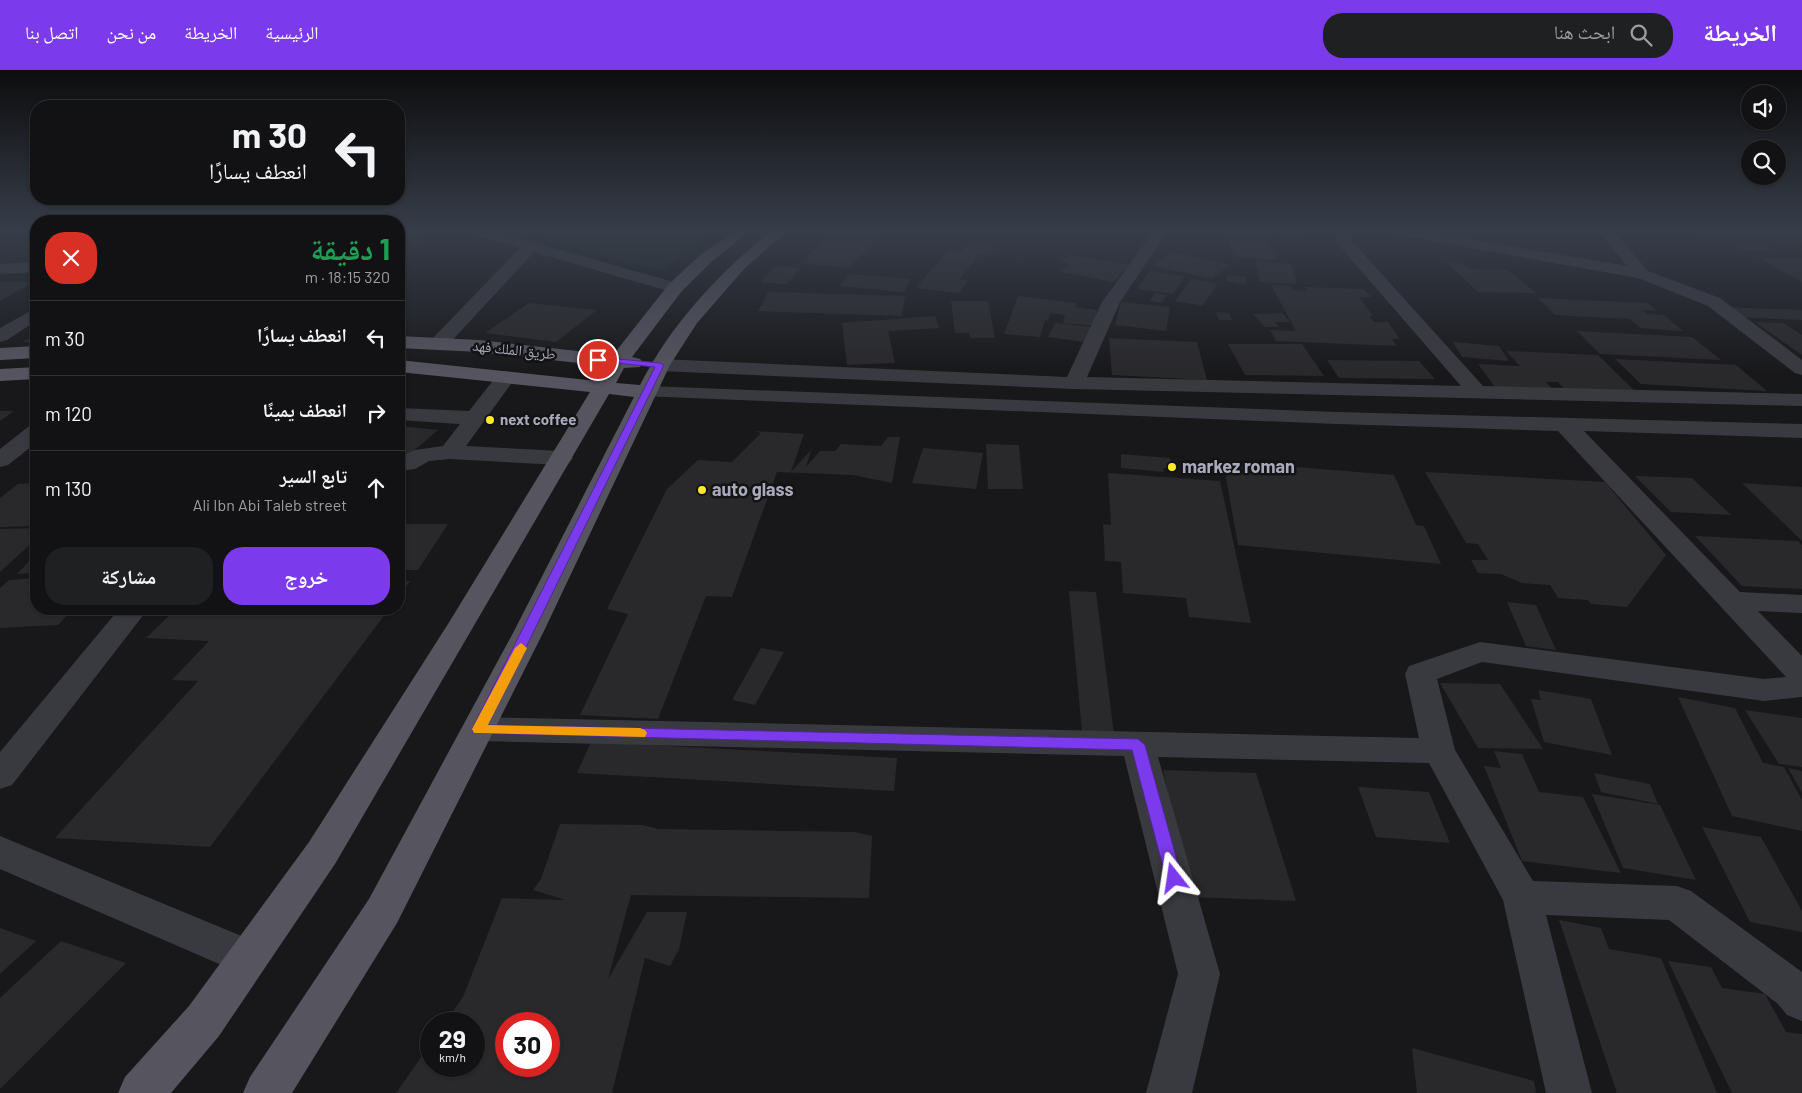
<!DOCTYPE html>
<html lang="ar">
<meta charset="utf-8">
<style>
:root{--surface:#121214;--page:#1f2022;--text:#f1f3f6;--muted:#9c9ea0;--line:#313234;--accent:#7c3aed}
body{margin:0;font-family:Barlow,"Noto Naskh Arabic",sans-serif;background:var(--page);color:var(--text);direction:rtl;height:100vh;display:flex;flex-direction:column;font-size:19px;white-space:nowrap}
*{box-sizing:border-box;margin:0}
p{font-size:16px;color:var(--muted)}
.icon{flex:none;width:28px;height:28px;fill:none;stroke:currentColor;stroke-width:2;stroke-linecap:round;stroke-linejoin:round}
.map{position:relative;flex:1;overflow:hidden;direction:ltr}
.details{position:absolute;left:30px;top:145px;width:375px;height:400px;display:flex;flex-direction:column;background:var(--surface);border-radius:20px;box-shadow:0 1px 4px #0004,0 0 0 1px var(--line);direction:rtl}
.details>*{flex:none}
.hud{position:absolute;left:30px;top:30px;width:375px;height:105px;border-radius:20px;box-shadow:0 1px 4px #0004,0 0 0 1px var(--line);direction:rtl;background:#121214;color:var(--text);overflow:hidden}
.controls{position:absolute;left:1741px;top:15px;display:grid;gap:10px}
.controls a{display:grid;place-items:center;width:45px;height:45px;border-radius:50%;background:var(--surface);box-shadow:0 1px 4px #0004,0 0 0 1px var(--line);font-size:25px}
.speed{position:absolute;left:420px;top:942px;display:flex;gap:10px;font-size:25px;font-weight:700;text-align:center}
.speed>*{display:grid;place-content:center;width:65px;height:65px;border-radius:50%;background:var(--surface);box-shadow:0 1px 4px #0004,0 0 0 1px var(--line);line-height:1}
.speed small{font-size:12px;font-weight:400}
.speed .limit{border:8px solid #d22;background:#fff;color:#111}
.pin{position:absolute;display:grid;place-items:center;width:42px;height:42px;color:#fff;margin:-21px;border:2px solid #fff;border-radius:50%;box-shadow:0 1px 5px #0007}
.me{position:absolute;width:55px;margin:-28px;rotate:345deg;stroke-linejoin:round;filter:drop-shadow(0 0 4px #0008)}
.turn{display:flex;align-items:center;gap:18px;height:105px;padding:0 15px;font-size:22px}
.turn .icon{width:65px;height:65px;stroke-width:2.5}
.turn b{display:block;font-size:35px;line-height:42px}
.round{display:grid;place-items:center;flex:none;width:52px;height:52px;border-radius:20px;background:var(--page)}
.overview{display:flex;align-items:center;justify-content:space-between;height:85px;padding:0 15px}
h1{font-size:30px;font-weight:700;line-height:38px;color:#1e9e55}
.button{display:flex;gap:10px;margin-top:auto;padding:10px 15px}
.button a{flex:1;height:58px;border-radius:20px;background:var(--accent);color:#fff;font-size:20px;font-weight:700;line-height:58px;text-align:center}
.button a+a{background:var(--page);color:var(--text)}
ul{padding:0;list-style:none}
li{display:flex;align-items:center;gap:15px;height:75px;padding:0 15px;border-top:1px solid var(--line)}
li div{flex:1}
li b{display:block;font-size:19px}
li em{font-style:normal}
header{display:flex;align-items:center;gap:30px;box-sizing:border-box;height:70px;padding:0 25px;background:var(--accent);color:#fff}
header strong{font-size:24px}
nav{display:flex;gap:28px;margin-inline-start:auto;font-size:18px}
.search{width:350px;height:45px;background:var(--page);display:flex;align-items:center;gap:12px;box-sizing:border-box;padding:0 18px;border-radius:20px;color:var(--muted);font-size:19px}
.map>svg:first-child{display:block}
.green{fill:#1d2621}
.building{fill:#29282b;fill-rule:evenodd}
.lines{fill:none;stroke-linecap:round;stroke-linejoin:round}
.minor{fill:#393940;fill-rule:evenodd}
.major{fill:#55545f;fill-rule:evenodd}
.route{fill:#7c3aed;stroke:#51269a}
.slow{fill:#f59e0b}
.poi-dot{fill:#feeb2c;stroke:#131315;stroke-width:2}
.labels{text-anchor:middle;stroke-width:5;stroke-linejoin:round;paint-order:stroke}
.far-street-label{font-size:15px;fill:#a9aabb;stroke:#131315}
.far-poi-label{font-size:15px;font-weight:bold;fill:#a9aabb;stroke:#131315;text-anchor:start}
.poi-label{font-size:18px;font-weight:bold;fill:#a9aabb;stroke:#131315;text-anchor:start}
</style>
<header>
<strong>الخريطة</strong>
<div class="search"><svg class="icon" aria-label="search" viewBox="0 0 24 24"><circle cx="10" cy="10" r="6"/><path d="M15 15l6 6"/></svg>ابحث هنا</div>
<nav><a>الرئيسية</a><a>الخريطة</a><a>من نحن</a><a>اتصل بنا</a></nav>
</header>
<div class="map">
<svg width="1802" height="1023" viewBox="0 0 1802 1023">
<rect width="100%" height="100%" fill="#18181a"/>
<path class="green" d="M 515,161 L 717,161 L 660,201 Z"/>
<path class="building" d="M 399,161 L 430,161 L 419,174 L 399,175 Z
M 835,161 L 885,161 L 849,198 L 800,193 Z
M 1246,161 L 1275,161 L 1270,167 L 1244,162 Z
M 1285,161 L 1310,161 L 1302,171 L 1279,167 Z
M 1682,161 L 1802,161 L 1802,174 L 1770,172 L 1763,166 L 1747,165 L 1753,170 L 1685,164 Z
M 1228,167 L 1268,169 L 1276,190 L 1234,187 Z
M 968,174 L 995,177 L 989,185 L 979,184 L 960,209 L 968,210 L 959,223 L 916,218 L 948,180 L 962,181 Z
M 1731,174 L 1764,175 L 1775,180 L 1741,180 Z
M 1172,182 L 1230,195 L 1212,209 L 1153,196 Z
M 1070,185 L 1129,195 L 1114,212 L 1060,202 L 1069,194 L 1061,192 Z
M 1759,188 L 1802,189 L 1802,212 Z
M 1255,191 L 1291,194 L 1297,214 L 1260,212 Z
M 1447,193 L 1462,193 L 1468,199 L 1508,200 L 1536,223 L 1478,222 Z
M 775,196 L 801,198 L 787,214 L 761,212 Z
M 1150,201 L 1185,206 L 1173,224 L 1137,219 Z
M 849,204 L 911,209 L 904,222 L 839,216 Z
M 1227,205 L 1246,207 L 1245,214 L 1226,211 Z
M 1191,209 L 1218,214 L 1202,236 L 1175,231 Z
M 0,212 L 34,212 L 0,231 Z
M 1271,215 L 1290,216 L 1293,220 L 1308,221 L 1305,217 L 1364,219 L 1371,227 L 1359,227 L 1373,246 L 1369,246 L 1374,252 L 1388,252 L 1400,269 L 1392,269 L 1397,276 L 1276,271 L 1270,260 L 1296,261 Z
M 768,222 L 905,226 L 902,246 L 758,241 Z
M 1155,223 L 1167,225 L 1162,233 L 1150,231 Z
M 1018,226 L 1076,233 L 1075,237 L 1097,240 L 1094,256 L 1063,253 L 1065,245 L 1050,243 L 1048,251 L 1045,250 L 1040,267 L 1004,264 Z
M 1538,228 L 1648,233 L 1657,241 L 1642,240 L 1647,244 L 1664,245 L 1683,261 L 1640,258 L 1630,249 L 1555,245 Z
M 951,231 L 988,231 L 995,268 L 970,268 L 969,263 L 955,263 Z
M 1121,232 L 1170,237 L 1166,261 L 1115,255 Z
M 529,233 L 597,240 L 556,272 L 485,263 Z
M 1724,237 L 1802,240 L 1802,250 L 1738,247 Z
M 1216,242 L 1229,243 L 1232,250 L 1219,250 Z
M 1282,243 L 1290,252 L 1275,252 L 1279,257 L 1265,257 L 1253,244 Z
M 935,246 L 939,258 L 888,261 L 895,293 L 847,295 L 842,253 Z
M 1755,252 L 1783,253 L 1802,265 L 1802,285 Z
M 1055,253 L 1091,257 L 1085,272 L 1048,267 Z
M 1577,261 L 1692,267 L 1721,290 L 1600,284 Z
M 36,264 L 36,272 L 23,272 Z
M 1109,268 L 1197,272 L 1207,310 L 1112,305 Z
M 1453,272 L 1499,276 L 1509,291 L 1462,287 Z
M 1228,274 L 1302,274 L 1324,306 L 1245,305 Z
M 1506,281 L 1598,285 L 1637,323 L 1565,320 L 1558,312 L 1546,312 L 1553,320 L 1495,317 L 1478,294 L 1520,296 Z
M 1615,289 L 1736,295 L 1767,321 L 1641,314 Z
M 1327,290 L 1419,291 L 1435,309 L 1339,308 Z
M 0,341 L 14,341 L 0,351 Z
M 399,356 L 438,360 L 402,391 L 399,391 Z
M 753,361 L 804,364 L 791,402 L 811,380 L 806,397 L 820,381 L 835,381 L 841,374 L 881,376 L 888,367 L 900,367 L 892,413 L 853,405 L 777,402 L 732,527 L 706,526 L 658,649 L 580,645 L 628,544 L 607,539 L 667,419 L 698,390 L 732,392 L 761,363 Z
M 986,374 L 1019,375 L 1023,419 L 988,419 Z
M 923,378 L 983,383 L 976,419 L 912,413 Z
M 1121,384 L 1170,388 L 1171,398 L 1163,398 L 1164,402 L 1121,398 Z
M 1223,391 L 1394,405 L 1416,455 L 1424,456 L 1441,494 L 1238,475 Z
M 1425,402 L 1605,412 L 1666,485 L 1627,537 L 1591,534 L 1588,530 L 1558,528 L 1550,515 L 1522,513 L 1501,504 L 1478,503 L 1471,490 L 1488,490 L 1478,474 L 1466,473 Z
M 1108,403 L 1220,411 L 1251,553 L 1189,547 L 1186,528 L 1123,523 L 1121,492 L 1105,491 L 1103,454 L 1111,455 Z
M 1635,406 L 1692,408 L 1731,445 L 1671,442 Z
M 36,413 L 36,456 L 0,457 L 0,428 L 18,414 Z
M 1742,413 L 1802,417 L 1802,471 Z
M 399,454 L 448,454 L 418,500 L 399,500 Z
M 36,458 L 36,469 L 0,502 L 0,459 Z
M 1695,466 L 1798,471 L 1802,475 L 1802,519 L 1742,516 Z
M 36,484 L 36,503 L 17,504 Z
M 36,508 L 36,539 L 73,539 L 58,555 L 0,558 L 0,518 L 9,510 Z
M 399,511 L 410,511 L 399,526 Z
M 1069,521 L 1096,522 L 1114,664 L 1082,662 Z
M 1507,532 L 1536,535 L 1556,580 L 1526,576 Z
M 176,539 L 389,539 L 210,777 L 55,768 L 198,611 L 172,610 L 209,571 L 146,568 Z
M 761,578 L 784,582 L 755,635 L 732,630 Z
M 1440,613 L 1500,614 L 1543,679 L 1478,678 Z
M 1538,620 L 1591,629 L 1612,685 L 1544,672 L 1531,629 L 1541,630 Z
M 1678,627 L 1735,638 L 1763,693 L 1784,697 L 1802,730 L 1802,761 L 1732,746 Z
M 1745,640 L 1802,648 L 1802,697 L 1779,694 Z
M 591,672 L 897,688 L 894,721 L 577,703 Z
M 1494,681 L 1522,684 L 1539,722 L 1583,727 L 1621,803 L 1522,791 L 1484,696 L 1501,698 Z
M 1788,698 L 1802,701 L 1802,723 Z
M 1163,700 L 1256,703 L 1296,831 L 1190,827 Z
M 1594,703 L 1650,714 L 1658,734 L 1601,722 Z
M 1358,717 L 1429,722 L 1450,773 L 1376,767 Z
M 1592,724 L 1660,735 L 1696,810 L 1623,798 Z
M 560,754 L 643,755 L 658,759 L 855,762 L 872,766 L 869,828 L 631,825 L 608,909 L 647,842 L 687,842 L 679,879 L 670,896 L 645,888 L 612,1023 L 396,1023 L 431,973 L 431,996 L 474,996 L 474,954 L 444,954 L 463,927 L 502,828 L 565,830 L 533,820 L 541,809 ZM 506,954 L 549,954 L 549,996 L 506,996 Z
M 1702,757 L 1761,767 L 1802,841 L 1802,862 L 1750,852 Z
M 1559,850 L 1601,858 L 1609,879 L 1661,888 L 1717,1023 L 1617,1023 Z
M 0,858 L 36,871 L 0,904 Z
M 61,871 L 126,893 L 0,1019 L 0,928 Z
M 1668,891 L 1711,897 L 1722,918 L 1765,924 L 1786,962 L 1802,964 L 1802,1023 L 1732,1023 Z
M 1412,978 L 1534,1011 L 1536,1023 L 1417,1023 Z"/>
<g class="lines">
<path class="minor" d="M 471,161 L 493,161 L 681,214 L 683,218 L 681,222 L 675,223 L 534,182 L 446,277 L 432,277 L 430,273 L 432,269 L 520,178 L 473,164 Z
M 1154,161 L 1168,161 L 1120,232 L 1087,307 L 1461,316 L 1338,174 L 1335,171 L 1337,161 L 1351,161 L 1351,170 L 1483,316 L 1802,324 L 1802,336 L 1074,319 L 660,301 L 653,299 L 650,295 L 653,291 L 660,289 L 1067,307 L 1102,232 Z
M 1392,161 L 1422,161 L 1627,196 L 1598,161 L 1613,161 L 1648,201 L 1720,228 L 1802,290 L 1802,305 L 1795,303 L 1708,236 L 1638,208 L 1399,165 L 1394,164 Z
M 36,192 L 36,202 L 0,204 L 0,194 Z
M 36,238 L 36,251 L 7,270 L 0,272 L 0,258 Z
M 506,301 L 513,303 L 516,307 L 466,376 L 561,381 L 569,383 L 573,388 L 569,393 L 561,395 L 450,389 L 429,391 L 415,399 L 399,401 L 399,387 L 415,380 L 443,376 L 460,354 L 399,350 L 399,338 L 469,341 L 499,303 Z
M 647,316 L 1337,342 L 1802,354 L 1802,368 L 1584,361 L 1740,522 L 1802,525 L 1802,543 L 1758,541 L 1802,586 L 1802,627 L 1764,631 L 1482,592 L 1437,609 L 1455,680 L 1533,811 L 1677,816 L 1691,821 L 1802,902 L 1802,951 L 1787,945 L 1778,934 L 1669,850 L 1546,845 L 1592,1023 L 1546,1023 L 1503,830 L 1429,693 L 1158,687 L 1220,904 L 1192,1023 L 1146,1023 L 1178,904 L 1124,686 L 479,671 L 467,668 L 463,659 L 467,650 L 479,647 L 1419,668 L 1405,604 L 1409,596 L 1480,572 L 1764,609 L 1786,607 L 1558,361 L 1337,354 L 640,326 L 637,322 L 640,318 Z
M 36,355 L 36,373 L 8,395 L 0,397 L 0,379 L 28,357 Z
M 119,539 L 148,539 L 12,715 L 0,719 L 0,682 Z
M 0,766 L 261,874 L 267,887 L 261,900 L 247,906 L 233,900 L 0,799 Z"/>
<path class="major" d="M 734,161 L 750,161 L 711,192 L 681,222 L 632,287 L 640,289 L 643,293 L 640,297 L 624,298 L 616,313 L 640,315 C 671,254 718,204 771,161 L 787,161 L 745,198 L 697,253 L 670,295 L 543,563 L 397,853 L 292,1023 L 243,1023 L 250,1007 L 369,829 L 513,563 L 634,327 L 609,324 L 335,794 L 219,966 L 171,1023 L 118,1023 L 125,1007 L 189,936 L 309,772 L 448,554 L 590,322 L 399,302 L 399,290 L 597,311 L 606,296 L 479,282 L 399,278 L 399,266 L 479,270 L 613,285 L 669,214 L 699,186 Z
M 36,276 L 36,288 L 0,290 L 0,278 Z
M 36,297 L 36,309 L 0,311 L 0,299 Z"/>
</g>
<linearGradient id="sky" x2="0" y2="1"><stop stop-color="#0d0d0e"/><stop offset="0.53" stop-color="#373d49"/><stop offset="1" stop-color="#373d49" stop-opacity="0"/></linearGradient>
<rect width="1802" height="304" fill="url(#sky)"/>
<path class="route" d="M 598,287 L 660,293 L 664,295 L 488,655 L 1138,669 L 1145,675 L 1182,808 L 1179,813 L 1174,815 L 1168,813 L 1166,808 L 1132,680 L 474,663 L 472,659 L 655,297 L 596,291 L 594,290 Z"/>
<path class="slow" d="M 521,573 L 527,578 L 488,655 L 640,658 L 645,660 L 647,663 L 645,667 L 474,663 L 472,659 L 515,578 Z"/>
<g class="poi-dot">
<circle cx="490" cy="350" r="5"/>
<circle cx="1172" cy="397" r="5"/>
<circle cx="702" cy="420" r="5"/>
</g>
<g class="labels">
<g class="far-street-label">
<text transform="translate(514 280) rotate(6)" y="5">طريق الملك فهد</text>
</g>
<g class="far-poi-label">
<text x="500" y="355">next coffee</text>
</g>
<g class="poi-label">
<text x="1182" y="403">markez roman</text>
<text x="712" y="426">auto glass</text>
</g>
</g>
</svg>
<div class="controls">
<a><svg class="icon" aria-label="sound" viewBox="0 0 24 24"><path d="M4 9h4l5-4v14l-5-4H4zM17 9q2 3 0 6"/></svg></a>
<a><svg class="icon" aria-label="search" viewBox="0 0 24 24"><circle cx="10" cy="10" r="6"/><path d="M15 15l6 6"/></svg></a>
</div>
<div class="speed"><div>29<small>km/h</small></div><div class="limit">30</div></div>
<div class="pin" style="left:598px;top:290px;background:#d93025"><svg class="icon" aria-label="arrive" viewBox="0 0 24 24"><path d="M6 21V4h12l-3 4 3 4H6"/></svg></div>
<svg class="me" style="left:1174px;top:808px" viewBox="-20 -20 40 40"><path d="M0-17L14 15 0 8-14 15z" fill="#7c3aed" stroke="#fff" stroke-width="4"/></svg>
<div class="hud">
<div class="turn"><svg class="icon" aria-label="left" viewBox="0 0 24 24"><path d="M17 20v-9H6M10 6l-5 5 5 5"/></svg><div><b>30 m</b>انعطف يسارًا</div></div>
</div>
<section class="details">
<div class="overview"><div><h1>1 دقيقة</h1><p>320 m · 18:15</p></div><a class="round" style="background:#d93025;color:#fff"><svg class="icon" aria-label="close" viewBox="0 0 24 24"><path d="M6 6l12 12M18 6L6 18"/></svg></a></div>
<ul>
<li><svg class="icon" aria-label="left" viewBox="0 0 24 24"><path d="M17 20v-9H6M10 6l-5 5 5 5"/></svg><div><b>انعطف يسارًا</b></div><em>30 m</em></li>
<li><svg class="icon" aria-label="right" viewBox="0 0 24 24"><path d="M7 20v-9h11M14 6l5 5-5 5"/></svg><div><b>انعطف يمينًا</b></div><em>120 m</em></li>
<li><svg class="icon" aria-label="ahead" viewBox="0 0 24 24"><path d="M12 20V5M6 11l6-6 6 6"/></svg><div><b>تابع السير</b><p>Ali Ibn Abi Taleb street</p></div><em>130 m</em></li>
</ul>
<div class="button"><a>خروج</a><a>مشاركة</a></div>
</section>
</div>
